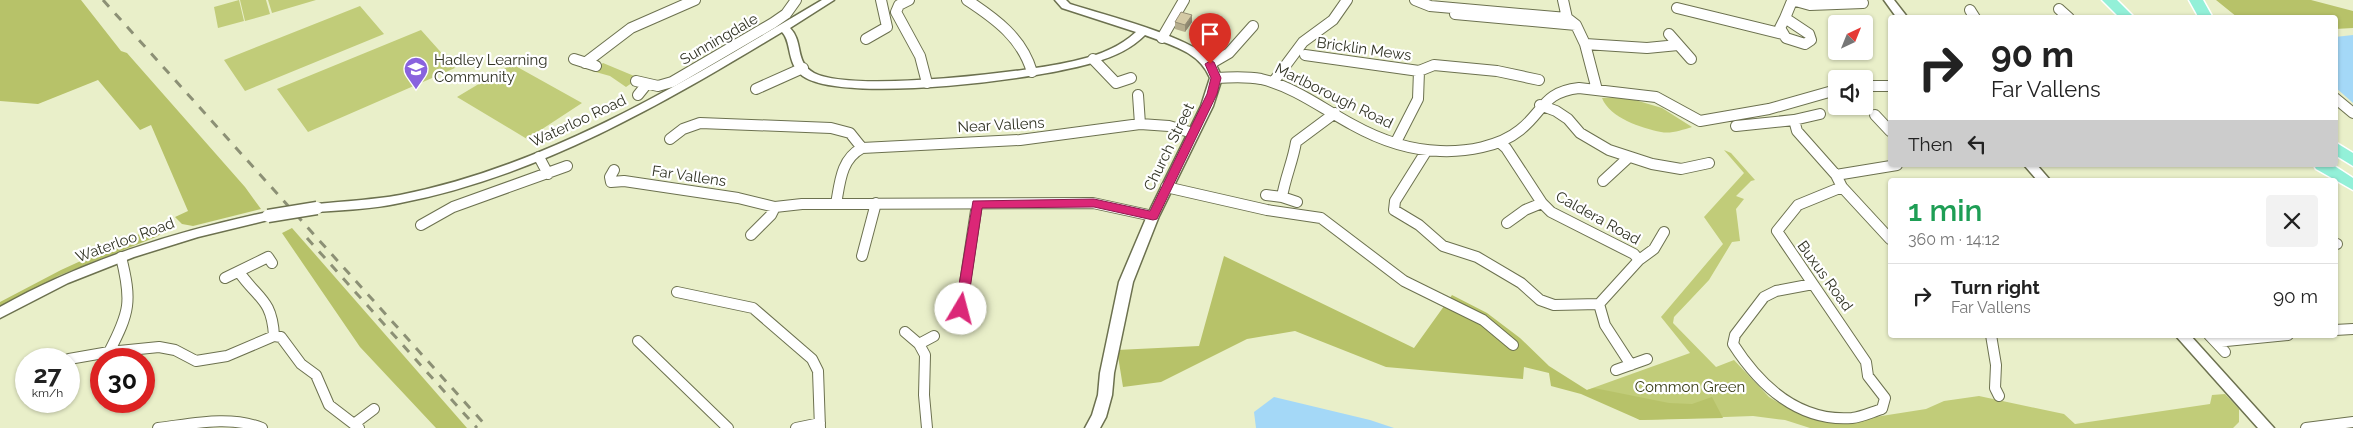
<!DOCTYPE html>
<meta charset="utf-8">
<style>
:root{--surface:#fff;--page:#f2f2f2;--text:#222;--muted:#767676;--line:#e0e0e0}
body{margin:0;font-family:Raleway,sans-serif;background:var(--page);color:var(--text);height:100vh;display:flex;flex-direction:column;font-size:19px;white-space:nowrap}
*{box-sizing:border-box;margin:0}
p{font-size:16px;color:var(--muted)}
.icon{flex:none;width:28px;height:28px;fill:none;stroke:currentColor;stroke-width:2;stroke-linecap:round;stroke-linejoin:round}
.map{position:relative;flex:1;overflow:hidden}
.drawer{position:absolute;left:1888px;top:178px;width:450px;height:160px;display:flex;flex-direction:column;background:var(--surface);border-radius:5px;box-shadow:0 1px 4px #0004}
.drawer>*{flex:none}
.banner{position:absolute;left:1888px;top:15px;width:450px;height:152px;border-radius:5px;box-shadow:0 1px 4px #0004;background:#fff;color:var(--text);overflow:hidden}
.needle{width:32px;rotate:43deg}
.fabs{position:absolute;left:1828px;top:15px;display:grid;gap:10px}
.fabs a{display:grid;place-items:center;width:45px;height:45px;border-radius:5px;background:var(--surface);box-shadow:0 1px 4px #0004;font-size:25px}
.speed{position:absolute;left:15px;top:348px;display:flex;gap:10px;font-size:25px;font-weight:700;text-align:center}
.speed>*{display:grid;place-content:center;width:65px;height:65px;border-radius:50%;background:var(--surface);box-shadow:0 1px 4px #0004;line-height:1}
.speed small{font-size:12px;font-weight:400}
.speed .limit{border:8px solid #d22;background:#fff;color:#111}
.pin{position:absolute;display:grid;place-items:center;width:42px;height:42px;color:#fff;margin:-51px -21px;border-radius:50% 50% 50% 0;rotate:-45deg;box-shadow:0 0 5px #0007}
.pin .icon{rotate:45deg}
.me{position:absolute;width:55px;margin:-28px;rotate:8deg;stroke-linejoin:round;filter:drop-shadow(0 0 4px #0008)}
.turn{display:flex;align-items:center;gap:18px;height:105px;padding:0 20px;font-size:22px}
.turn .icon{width:65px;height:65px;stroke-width:2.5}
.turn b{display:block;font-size:35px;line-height:42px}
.then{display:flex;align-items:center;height:48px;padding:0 20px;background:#0003;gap:10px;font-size:19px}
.round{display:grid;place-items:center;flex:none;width:52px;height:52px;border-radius:5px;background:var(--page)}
.head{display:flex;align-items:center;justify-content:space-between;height:85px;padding:0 20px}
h1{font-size:30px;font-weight:600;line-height:38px;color:#1e9e55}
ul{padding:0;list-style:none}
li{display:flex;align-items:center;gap:15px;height:65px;padding:0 20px;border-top:1px solid var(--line)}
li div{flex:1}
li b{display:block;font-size:19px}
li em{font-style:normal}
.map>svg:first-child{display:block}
.green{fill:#c1cc79}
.forest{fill:#b7c269}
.water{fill:#a4d8f7}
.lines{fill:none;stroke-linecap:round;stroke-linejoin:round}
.minor-casing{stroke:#6c714f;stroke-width:12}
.tertiary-casing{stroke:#6c714f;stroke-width:3}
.trunk-casing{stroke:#fff;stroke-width:3}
.minor{stroke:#fff;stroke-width:10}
.tertiary{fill:#fff;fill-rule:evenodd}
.trunk{fill:#93f0d8;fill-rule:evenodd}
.rail{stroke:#8c9075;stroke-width:3;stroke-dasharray:9 9;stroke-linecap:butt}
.tertiary-bridge-casing{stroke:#6c714f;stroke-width:15;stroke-linecap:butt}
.tertiary-bridge{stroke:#fff;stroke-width:12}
.wall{fill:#b6ae8e}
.shaded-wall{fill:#948d74}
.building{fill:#d4caa5;stroke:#948d74}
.route{fill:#db2777;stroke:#8e194d}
.labels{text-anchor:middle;stroke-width:4.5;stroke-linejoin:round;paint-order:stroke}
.street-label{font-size:15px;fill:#313324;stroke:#fff}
.poi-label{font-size:15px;fill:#313324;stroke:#fff;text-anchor:start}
.park-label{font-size:15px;fill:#393d17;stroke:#fff}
</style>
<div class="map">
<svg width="2353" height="428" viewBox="0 0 2353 428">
<rect width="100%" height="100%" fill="#e9efc9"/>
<path class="green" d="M 239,0 L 244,21 L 218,28 L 214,7 Z
M 240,0 L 266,0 L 270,14 L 245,21 Z
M 268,0 L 316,0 L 272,13 Z
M 360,6 L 384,34 L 245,91 L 224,60 Z
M 421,30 L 455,68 L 308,132 L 277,89 Z
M 603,63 L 639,78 L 626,87 L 610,76 L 592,71 Z
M 512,64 L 582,103 L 527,139 L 457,97 Z
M 1625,97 L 1662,108 L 1692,127 C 1682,130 1671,134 1661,132 C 1641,128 1610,118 1602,98 Z
M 1724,150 L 1731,153 L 1755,180 L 1751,181 L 1736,196 L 1744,199 L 1736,209 L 1740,241 L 1732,242 L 1709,280 L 1674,317 L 1673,323 L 1716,367 L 1734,360 L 1769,397 L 1786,407 L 1816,418 L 1856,420 L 1926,409 L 1944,401 L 1979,396 L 2064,414 L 2075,424 L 2210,404 L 2212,395 L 2225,394 L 2239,409 L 2239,422 L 2233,428 L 1810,428 L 1785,420 L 1753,416 L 1640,420 L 1587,390 L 1690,353 L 1661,317 L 1723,244 L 1704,217 L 1744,173 Z"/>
<path class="forest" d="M 0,0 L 81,0 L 121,51 L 127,53 L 245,187 L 261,209 L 193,226 L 182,224 L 175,217 L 188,211 L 151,125 L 140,130 L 98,80 L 38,104 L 0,101 Z
M 2216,0 L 2311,0 L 2353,11 L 2353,28 L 2335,29 L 2335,18 L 2237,17 Z
M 157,226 L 161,234 L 156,237 L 58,276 L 0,307 L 0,302 L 61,270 Z
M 292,228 L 467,428 L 436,428 L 360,347 L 282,233 Z
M 1224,256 L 1414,348 L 1452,295 L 1487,313 L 1520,338 L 1549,366 L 1587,390 L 1594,388 L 1669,403 L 1692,404 L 1712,397 L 1723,418 L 1640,420 L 1581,394 L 1551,386 L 1549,373 L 1524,367 L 1523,379 L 1386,367 L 1295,331 L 1247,339 L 1161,382 L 1123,387 L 1117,350 L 1199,346 Z"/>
<path class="water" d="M 2353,35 L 2353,103 L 2335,87 L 2335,37 Z
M 1274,397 L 1370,420 L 1394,428 L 1256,428 L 1254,412 Z"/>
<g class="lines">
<defs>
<path id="minor" d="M 909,0 L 899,5 L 896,12 L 920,56 L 927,83
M 967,0 C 996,19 1022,38 1032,72
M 1415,0 L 1430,6 L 1567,18
M 1563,0 L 1567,18 L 1576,25 L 1585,44 L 1597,90
M 1792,0 L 1810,5 L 1863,3
M 1677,8 L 1783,34
M 2059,9 L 2069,18
M 1970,10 L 1975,18
M 1455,14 L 1576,25
M 1785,18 L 1809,34 L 1811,40 L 1805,44 L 1786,38 L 1780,28 Z
M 1785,18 L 1792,1
M 1669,34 L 1691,59
M 1162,38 L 1184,0
M 866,39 L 887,27 L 881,0
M 1585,44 L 1647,48 L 1678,45
M 1305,55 L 1419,71
M 574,59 L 596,66
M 1093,59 L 1116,83 L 1131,78
M 585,63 L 631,28 L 695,0
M 1210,64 L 1229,53 L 1253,26
M 1216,78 C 1231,77 1246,76 1261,79 C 1295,87 1323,109 1353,125 C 1380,140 1409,150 1440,151 C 1466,152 1499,147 1520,130 C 1544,111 1543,92 1579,88 L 1656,97 L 1700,121 L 1769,109 L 1836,90
M 636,81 L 658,86 L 672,82 L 773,23 L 786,14 L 796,0
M 1274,81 L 1303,42 L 1333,20 L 1347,0
M 1864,86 L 1890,86
M 756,89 L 803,68
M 638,95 L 646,85
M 1138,95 L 1140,124
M 2335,98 L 2353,113
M 1540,105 L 1556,111 L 1568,119 L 1580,133 L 1609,150 L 1652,164 L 1681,169 L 1709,163
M 1820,114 L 1794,120 L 1797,131 L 1836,175 L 1842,187 L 1890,239
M 1875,115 L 1890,131
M 1736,126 L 1794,120
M 670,139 L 683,129 L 700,123 L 831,128 L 850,133 L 862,148
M 1396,142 L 1418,99 L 1419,71 L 1434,65 L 1497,71 L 1539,80
M 1499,142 L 1506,148 L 1542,203 L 1551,212 L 1634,254 L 1639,260 L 1599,304 L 1605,325 L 1631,365
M 1427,150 L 1395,201 L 1394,210 L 1419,225 L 1443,246 L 1477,257 L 1521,283 L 1540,300 L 1554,305 L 1599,304
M 539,157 L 548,174
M 614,170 L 610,177 L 611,182 L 624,181 L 738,198 L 775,207 L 802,204 L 1093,203 L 1153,216
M 1836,175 L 1897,165
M 1603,181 L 1629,157
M 1166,187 L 1267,210 L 1321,218 L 1404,281 L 1483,320 L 1513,345
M 1266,195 L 1282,197
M 1297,202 L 1282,197 C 1285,178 1293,161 1296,142 L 1335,113
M 836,204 C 840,182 841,159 862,148 L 1020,140 L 1140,124 L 1169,126 L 1193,133
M 1507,223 L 1525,210 L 1542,203
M 421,225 L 453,207 L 567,166
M 751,235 L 771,215 L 775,207
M 2335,244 L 2337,244
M 862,256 L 876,203
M 121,257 C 132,301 130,312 109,352 L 159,347 L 175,350 L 196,361 L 227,356 L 274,336 L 281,337 L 301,364 L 316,375 L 329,405 L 359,428
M 1639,260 L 1654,249 L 1664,232
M 239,272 C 258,299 272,299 274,336
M 225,278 L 268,257 L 272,263
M 1813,284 L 1866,362 L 1868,376 L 1885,398 L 1882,409 C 1872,412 1862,417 1852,418 C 1799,422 1760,386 1733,344 L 1735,335 L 1764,297 L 1776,291 Z
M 1813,284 L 1777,231 L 1798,205 L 1842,187
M 677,292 L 753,308 L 812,359 L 818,371 L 820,428
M 961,309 L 977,204
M 2335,330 L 2353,329
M 905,332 L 919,344 L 925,355 L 924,395 L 927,428
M 1991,335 L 1996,365 L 1995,388 L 1999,396
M 2209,335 L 2225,352
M 638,341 L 728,428
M 2216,342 L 2288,335
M 919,344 L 934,336
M 69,359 L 109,352
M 1616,370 L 1647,359
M 354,424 L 374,409
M 158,428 C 192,424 229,415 262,428
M 796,428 L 820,423
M 2306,428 L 2353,422"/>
<path id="tertiary" d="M 822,0 L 834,0 L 790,28 C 804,42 794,62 814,73 C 852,93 1033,72 1078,60 C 1099,55 1120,47 1136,32 L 1062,8 L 1055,0 L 1066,0 L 1070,4 C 1107,16 1187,35 1213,61 C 1217,65 1219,72 1222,78 L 1213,106 L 1159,216 L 1133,282 L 1114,373 L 1112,395 L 1106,417 L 1100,428 L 1085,428 L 1092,415 L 1098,395 L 1100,373 L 1119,282 L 1147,216 L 1201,106 L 1210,78 C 1199,51 1170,45 1145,35 C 1131,49 1113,57 1095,62 C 1043,79 851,103 806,78 C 785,66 793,43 782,32 C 663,104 539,176 400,203 C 373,209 345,210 317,212 L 311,208 L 317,204 C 345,201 373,200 400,195 C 553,165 690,78 822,0 Z
M 1884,0 L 1894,0 L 1908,18 L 1897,18 Z
M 2024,165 L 2037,165 L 2050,180 L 2037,180 Z
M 268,212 L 274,216 L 272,219 L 198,237 L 134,257 L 68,283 L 0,318 L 0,307 C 84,260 174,232 268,212 Z
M 2175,335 L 2190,335 L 2274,428 L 2258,428 Z"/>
<path id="trunk" d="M 2102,0 L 2117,0 L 2135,18 L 2120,18 Z
M 2189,0 L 2203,0 L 2213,18 L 2199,18 Z
M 2335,142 L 2353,153 L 2353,166 L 2335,155 Z
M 2314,165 L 2333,165 L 2353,178 L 2353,190 L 2316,169 Z"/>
</defs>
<use href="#minor" class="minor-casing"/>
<use href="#tertiary" class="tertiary-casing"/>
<use href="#trunk" class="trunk-casing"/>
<use href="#minor" class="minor"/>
<use href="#tertiary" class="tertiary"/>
<use href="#trunk" class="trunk"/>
<path class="rail" d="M 103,0 L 488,428
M 307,238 L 477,428"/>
<defs>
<path id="tertiary-bridge" d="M 268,216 L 317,208"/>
</defs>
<use href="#tertiary-bridge" class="tertiary-bridge-casing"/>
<use href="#tertiary-bridge" class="tertiary-bridge"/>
</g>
<path class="wall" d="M 1175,22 L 1192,22 L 1185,32 L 1175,29 Z"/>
<path class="shaded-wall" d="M 1192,15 L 1192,22 L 1185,32 L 1185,25 Z"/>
<path class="building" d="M 1181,12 L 1192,15 L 1185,25 L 1175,22 Z"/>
<path class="route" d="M 1210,61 L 1214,62 L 1221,78 L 1217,94 L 1157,219 L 1153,220 L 1094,207 L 982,208 L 967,309 L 961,314 L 957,313 L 955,309 L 973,201 L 1094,199 L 1150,211 L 1207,94 L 1211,78 L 1205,64 Z"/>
<defs>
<symbol id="school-pin" viewBox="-11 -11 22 30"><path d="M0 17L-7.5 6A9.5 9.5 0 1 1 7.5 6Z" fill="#8963de" stroke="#fff"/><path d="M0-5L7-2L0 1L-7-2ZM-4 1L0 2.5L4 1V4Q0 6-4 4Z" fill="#fff"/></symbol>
</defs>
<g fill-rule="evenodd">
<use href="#school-pin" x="402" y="55" width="28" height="38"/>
</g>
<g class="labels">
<g class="street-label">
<text transform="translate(719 39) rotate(-30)" y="5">Sunningdale</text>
<text transform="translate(1364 49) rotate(8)" y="5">Bricklin Mews</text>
<text transform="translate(1334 96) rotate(26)" y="5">Marlborough Road</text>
<text transform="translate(578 121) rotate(-25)" y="5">Waterloo Road</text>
<text transform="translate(1001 125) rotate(-3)" y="5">Near Vallens</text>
<text transform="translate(1169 147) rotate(-64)" y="5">Church Street</text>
<text transform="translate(689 176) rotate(8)" y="5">Far Vallens</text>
<text transform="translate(1598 218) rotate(29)" y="5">Caldera Road</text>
<text transform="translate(125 240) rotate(-20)" y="5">Waterloo Road</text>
<text transform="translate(1825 276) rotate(54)" y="5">Buxus Road</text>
</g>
<g class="poi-label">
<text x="434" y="65">Hadley Learning<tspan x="434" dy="17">Community</tspan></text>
</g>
<g class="park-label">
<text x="1690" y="392">Common Green</text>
</g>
</g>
</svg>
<div class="fabs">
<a><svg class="needle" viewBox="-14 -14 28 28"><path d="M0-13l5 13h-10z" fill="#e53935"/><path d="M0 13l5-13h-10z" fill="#767676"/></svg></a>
<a><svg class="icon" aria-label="sound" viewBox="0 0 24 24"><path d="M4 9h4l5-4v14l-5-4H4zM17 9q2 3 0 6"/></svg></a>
</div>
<div class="speed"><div>27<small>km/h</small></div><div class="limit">30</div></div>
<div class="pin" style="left:1210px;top:64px;background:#d93025"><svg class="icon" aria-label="arrive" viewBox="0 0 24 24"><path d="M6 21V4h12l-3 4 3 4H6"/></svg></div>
<svg class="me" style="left:961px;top:309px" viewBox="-20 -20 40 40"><circle r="19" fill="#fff"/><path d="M0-13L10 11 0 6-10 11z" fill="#db2777"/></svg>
<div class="banner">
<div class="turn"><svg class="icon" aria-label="right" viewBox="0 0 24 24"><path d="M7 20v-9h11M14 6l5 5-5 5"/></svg><div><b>90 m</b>Far Vallens</div></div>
<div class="then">Then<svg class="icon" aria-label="left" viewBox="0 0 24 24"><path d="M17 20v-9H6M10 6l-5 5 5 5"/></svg></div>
</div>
<section class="drawer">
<div class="head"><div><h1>1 min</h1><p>360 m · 14:12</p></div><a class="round"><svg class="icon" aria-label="close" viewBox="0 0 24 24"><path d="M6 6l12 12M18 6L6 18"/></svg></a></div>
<ul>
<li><svg class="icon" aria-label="right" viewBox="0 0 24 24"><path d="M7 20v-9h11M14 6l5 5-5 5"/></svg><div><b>Turn right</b><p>Far Vallens</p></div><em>90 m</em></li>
</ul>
</section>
</div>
